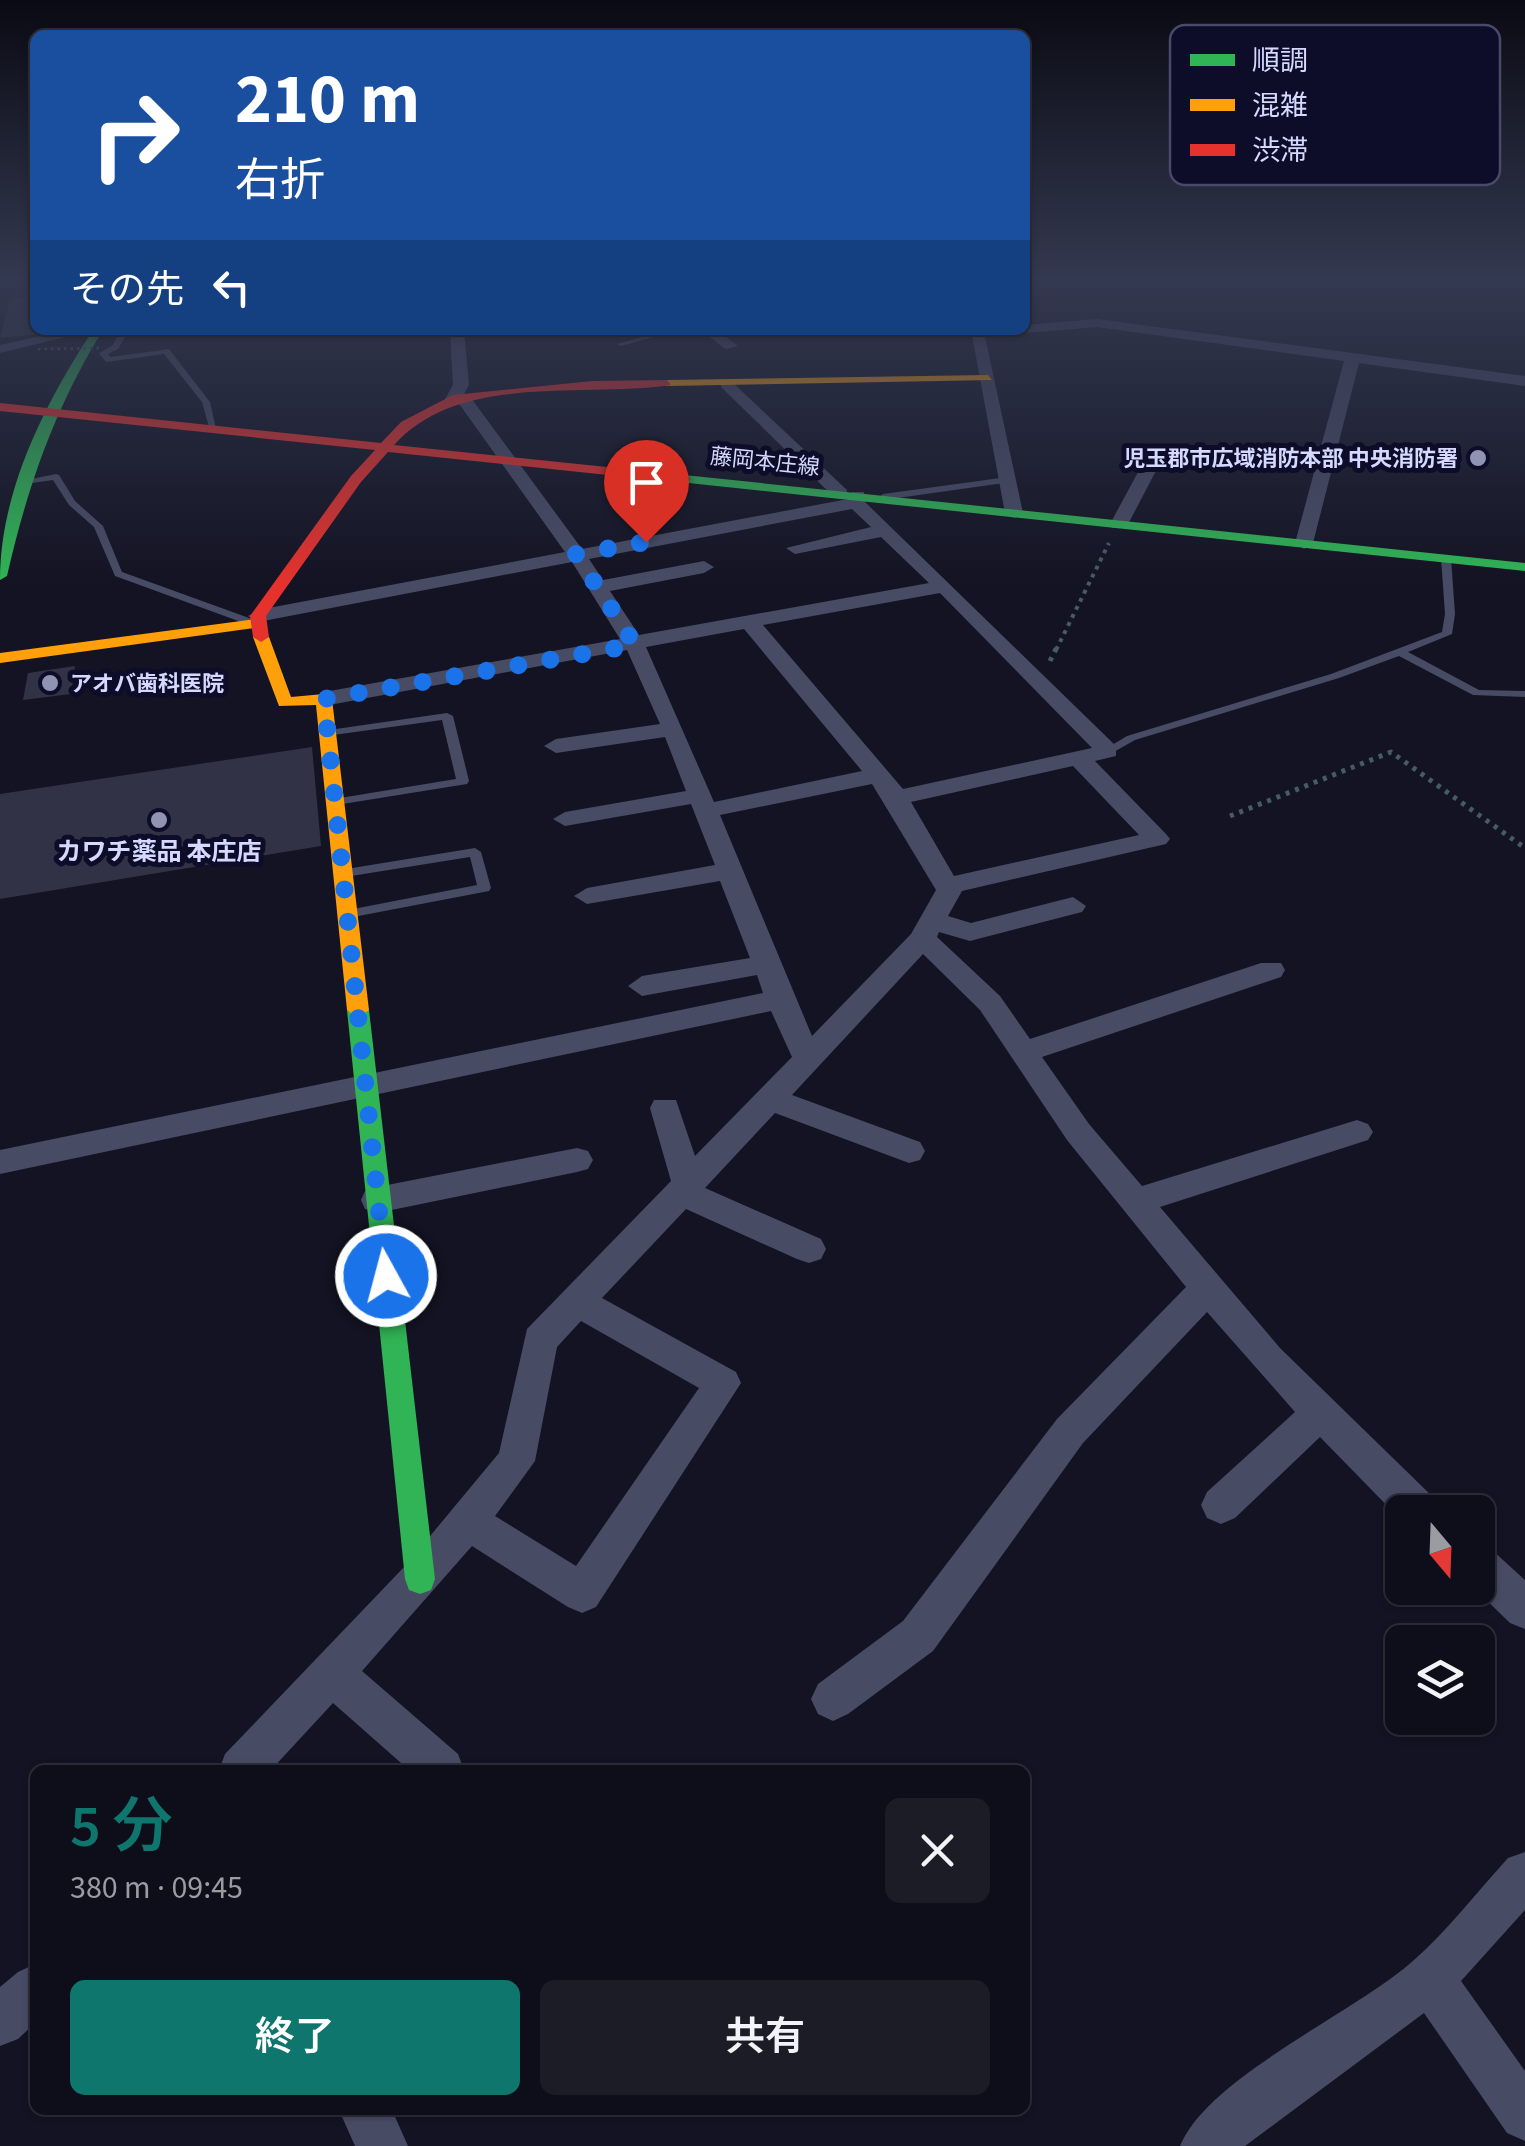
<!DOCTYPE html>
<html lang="ja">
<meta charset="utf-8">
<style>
:root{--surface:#0e0e1a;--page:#1c1c27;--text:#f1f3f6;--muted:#9b9ca2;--line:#2e2e39;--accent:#0f766e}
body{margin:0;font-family:"Source Sans 3","Noto Sans JP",sans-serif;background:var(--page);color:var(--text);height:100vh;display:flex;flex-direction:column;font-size:38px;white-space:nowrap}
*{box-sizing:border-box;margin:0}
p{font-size:32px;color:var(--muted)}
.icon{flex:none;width:55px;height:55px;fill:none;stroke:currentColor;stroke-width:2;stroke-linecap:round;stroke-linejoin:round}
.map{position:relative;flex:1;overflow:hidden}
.panel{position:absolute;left:30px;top:1765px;width:1000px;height:350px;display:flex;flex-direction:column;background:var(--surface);border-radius:15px;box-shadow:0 2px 8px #0004,0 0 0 2px var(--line)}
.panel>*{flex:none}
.guide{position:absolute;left:30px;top:30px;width:1000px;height:305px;border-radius:15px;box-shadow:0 2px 8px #0004,0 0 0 2px var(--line);background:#1a4fa0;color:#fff;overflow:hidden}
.needle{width:65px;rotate:161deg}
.fabs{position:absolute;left:1385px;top:1495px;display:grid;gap:20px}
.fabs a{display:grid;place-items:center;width:110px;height:110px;border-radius:15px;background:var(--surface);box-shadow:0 2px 8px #0004,0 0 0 2px var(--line);font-size:50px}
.pin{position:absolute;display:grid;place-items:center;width:85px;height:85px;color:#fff;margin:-102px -42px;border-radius:50% 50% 50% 0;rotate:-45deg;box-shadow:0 0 10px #0007}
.pin .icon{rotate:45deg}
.me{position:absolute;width:110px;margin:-55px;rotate:353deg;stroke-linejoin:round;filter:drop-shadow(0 0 8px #0008)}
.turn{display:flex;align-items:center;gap:35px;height:210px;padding:0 40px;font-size:45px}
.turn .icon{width:130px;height:130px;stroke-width:2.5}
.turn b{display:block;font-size:70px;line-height:85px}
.then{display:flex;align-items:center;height:95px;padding:0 40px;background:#0003;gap:20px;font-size:38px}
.round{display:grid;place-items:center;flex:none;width:105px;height:105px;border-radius:15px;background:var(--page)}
.overview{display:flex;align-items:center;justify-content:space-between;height:170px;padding:0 40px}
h1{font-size:60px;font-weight:600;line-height:75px;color:var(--accent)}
.action{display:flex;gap:20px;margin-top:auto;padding:20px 40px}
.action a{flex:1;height:115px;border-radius:15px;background:var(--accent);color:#fff;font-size:40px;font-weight:600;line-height:115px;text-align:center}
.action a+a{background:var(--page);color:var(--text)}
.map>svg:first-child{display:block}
.building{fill:#313245}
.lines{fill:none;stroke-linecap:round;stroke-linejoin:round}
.path-far1{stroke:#455b66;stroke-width:4;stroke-dasharray:4 5;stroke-linecap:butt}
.path{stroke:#455b66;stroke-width:5;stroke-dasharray:4 6;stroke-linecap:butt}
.lane{fill:#474b64;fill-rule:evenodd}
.street{fill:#474b64;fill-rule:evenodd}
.fast{fill:#30b455;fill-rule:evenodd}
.slow{fill:#ff9f0a;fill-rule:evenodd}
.jam{fill:#e5322d;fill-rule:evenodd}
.path-bridge{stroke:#455b66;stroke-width:2.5;stroke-dasharray:2.5 4;stroke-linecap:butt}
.route{stroke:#1a73e8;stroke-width:18;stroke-dasharray:0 32.4}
.poi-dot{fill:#9193b2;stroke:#0d0d29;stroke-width:4}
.labels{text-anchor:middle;stroke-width:10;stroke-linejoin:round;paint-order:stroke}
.far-poi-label{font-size:22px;font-weight:bold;fill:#d5d8ff;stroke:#0d0d29;text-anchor:end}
.far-street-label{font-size:22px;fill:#d5d8ff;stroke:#0d0d29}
.poi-label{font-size:25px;font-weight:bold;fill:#d5d8ff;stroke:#0d0d29}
.key{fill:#0d0d29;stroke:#494a69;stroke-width:2.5}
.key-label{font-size:28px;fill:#d5d8ff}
</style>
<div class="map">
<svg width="1525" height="2146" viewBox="0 0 1525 2146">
<rect width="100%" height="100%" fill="#131323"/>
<path class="building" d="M 35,297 L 35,330 L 51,333 L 0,338 L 10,300 Z
M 75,666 L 71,694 L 23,700 L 28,673 Z
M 312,747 L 321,846 L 0,899 L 0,794 Z"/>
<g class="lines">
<path class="path-far1" d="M 1056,650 L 1109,543"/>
<path class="path" d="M 1050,661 L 1057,647
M 1230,816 L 1391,752 L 1525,848"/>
<path class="lane" d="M 121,330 L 129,330 L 118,349 L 108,354 L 111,357 L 169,349 L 210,402 L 216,429 L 209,427 L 202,402 L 164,354 L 106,362 L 99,353 L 112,346 Z
M 667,330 L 679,330 L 621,346 L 617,344 Z
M 56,474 L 59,475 L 75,501 L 103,526 L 122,572 L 260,622 L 260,626 L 252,626 L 115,576 L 94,527 L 69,505 L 53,480 L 25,484 L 21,481 Z
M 1008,477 L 1011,478 L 1011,482 L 883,500 L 879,497 L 883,494 Z
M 1446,555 L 1451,558 L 1455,614 L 1452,634 L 1408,652 L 1479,690 L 1525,691 L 1525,697 L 1473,695 L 1399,656 L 1339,678 L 1135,740 L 1112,753 L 1104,753 L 1102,751 L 1127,736 L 1331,674 L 1442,632 L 1445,614 L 1441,558 Z
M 447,713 L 453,716 L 469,781 L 467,784 L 330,806 L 330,800 L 334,799 L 456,779 L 442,720 L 326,736 L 322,735 L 322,731 Z
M 475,848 L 481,852 L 491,888 L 489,891 L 348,918 L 341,914 L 348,910 L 477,885 L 470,857 L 345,877 L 340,876 L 339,873 L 340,870 Z"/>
<path class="street" d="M 1097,319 L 1525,376 L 1525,386 L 1359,363 L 1313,543 L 1304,549 L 1295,543 L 1344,361 L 1097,327 L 1025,333 L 1019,330 L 1025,330 L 1025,325 Z
M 67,330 L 94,330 L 0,353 L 0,345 Z
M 450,330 L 464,330 L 469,385 L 463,396 L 471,398 L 582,549 L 848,499 L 852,492 L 864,492 L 865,502 L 1116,746 L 1116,756 L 1095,761 L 1166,834 L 1170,839 L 1166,844 L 962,891 L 948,916 L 971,923 L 1073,897 L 1086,906 L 1082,912 L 970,941 L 939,932 L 937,937 L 1000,996 L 1030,1039 L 1261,963 L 1281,963 L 1285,970 L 1281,977 L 1042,1057 L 1089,1124 L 1142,1186 L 1357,1120 L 1368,1124 L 1373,1132 L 1368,1140 L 1160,1207 L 1280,1348 L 1435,1499 L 1440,1512 L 1402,1512 L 1402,1521 L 1320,1437 L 1235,1518 L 1221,1524 L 1207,1518 L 1201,1505 L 1207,1492 L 1295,1412 L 1207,1312 L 1083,1443 L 933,1651 L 848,1714 L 833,1721 L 818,1714 L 811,1699 L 818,1684 L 903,1621 L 1057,1419 L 1186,1287 L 1067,1140 L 980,1010 L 923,954 L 792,1095 L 920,1142 L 925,1151 L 920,1160 L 909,1163 L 775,1113 L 705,1188 L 821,1239 L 826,1249 L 821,1259 L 809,1263 L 797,1259 L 686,1209 L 602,1298 L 736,1372 L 741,1383 L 596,1607 L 582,1613 L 568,1607 L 472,1546 L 362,1671 L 458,1754 L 464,1770 L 409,1770 L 333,1703 L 271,1770 L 219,1770 L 225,1754 L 406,1565 L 499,1453 L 527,1329 L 671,1181 L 650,1108 L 654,1100 L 676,1100 L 695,1156 L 792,1057 L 771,1011 L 0,1174 L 0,1150 L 763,993 L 757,975 L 642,996 L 628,986 L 642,976 L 750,958 L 720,881 L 587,904 L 574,896 L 587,888 L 715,865 L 691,804 L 565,826 L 553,819 L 565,812 L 686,791 L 665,737 L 556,753 L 544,746 L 556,739 L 660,724 L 627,650 L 324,706 L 313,699 L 324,692 L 620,639 L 572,562 L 258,622 L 248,616 L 258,610 L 565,552 L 460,405 L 445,399 L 453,385 ZM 852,509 L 871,527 L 786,548 L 795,554 L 881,537 L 929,583 L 639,635 L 610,591 L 704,573 L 714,567 L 704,561 L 603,580 L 589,559 ZM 940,593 L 1092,748 L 903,789 L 763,625 ZM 744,629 L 862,771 L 714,802 L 646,647 ZM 1073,766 L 1139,835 L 954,876 L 911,802 ZM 872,784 L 936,890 L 911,934 L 812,1036 L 720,815 ZM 581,1321 L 699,1388 L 576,1566 L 495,1516 L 535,1461 L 557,1347 Z
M 700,330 L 717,330 L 738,346 L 726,349 Z
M 971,330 L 984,332 L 1023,513 L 1014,518 L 1005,513 Z
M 721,381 L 731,381 L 847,490 L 847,498 L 835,498 L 721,387 Z
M 1143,463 L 1158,467 L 1126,528 L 1112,528 L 1110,524 Z
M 577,1148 L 588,1151 L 593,1160 L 588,1169 L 577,1172 L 377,1213 L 365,1209 L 361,1200 L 365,1191 L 377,1187 Z
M 1478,1544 L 1492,1550 L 1525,1580 L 1525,1629 L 1510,1623 L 1474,1588 L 1478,1588 Z
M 1525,1852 L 1525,1910 L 1461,1981 L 1525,2071 L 1525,2141 L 1507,2133 L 1424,2013 L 1245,2146 L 1180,2146 C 1208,2077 1355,2013 1414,1960 C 1448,1930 1477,1892 1508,1858 Z
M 35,1964 L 35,2023 L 18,2039 L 0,2046 L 0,1987 L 18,1972 Z
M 339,2110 L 392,2110 L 408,2146 L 355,2146 Z"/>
<path class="fast" d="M 93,330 L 103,330 C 55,407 27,488 7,576 L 0,580 C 0,491 45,403 93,330 Z
M 684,475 L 1525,563 L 1525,571 L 679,482 L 677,479 Z
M 358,1002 L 369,1010 L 435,1579 L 431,1590 L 420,1594 L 409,1590 L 405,1579 L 347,1010 Z"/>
<path class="slow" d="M 988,375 L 992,380 L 667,386 L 661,383 L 667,380 Z
M 256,619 L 264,624 L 261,627 L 0,663 L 0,653 Z
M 261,632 L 269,637 L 291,697 L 324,694 L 332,699 L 369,1010 L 358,1018 L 347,1010 L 316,705 L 279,706 L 253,637 Z"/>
<path class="jam" d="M 667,380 L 671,385 C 583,398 459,372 394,445 L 684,475 L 691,479 L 684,483 L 388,452 L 361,482 L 266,616 L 269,637 L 261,642 L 253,637 L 250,616 L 351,476 L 375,450 L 0,411 L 0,403 L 381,443 L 401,422 L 453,395 L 592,381 Z"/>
<path class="path-bridge" d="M 38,349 L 102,348"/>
</g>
<linearGradient id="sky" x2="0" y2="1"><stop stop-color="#0a0a13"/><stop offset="0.48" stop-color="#333950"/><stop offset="1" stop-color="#333950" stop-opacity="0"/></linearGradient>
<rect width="1525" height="582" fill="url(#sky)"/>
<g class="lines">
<path class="route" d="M 386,1276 L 324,699 L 635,645 L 576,554 L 646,542"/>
</g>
<g class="poi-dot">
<circle cx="1478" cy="458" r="10"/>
<circle cx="50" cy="683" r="10"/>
<circle cx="159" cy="820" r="10"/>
</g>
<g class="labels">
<g class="far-poi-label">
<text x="1458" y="466">児玉郡市広域消防本部 中央消防署</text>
<text x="70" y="691" text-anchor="start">アオバ歯科医院</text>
</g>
<g class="far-street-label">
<text transform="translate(765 461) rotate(6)" y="8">藤岡本庄線</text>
</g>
<g class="poi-label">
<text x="159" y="860">カワチ薬品 本庄店</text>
</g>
</g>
<rect x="1170" y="25" width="330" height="160" rx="15" class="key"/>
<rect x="1190" y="54" width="45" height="12" fill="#30b455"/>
<rect x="1190" y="99" width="45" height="12" fill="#ff9f0a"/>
<rect x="1190" y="144" width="45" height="12" fill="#e5322d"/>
<g class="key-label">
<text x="1252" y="70">順調</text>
<text x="1252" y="115">混雑</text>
<text x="1252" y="160">渋滞</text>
</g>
</svg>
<div class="fabs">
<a><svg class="needle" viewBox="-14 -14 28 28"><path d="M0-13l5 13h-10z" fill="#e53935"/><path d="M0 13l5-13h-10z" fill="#9b9ca2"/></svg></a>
<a><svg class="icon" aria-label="layers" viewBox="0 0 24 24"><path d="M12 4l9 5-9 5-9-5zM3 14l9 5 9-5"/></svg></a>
</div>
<div class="pin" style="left:646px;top:542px;background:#d93025"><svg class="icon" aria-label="arrive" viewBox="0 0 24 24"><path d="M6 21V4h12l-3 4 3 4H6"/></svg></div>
<svg class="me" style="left:386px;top:1276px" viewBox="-20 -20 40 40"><circle r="17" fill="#1a73e8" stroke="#fff" stroke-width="3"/><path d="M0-11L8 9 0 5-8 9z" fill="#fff"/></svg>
<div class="guide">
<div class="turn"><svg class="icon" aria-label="right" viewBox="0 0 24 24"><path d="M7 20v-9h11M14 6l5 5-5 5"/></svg><div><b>210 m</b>右折</div></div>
<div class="then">その先<svg class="icon" aria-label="left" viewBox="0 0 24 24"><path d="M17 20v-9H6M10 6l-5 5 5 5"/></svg></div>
</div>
<section class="panel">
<div class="overview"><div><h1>5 分</h1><p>380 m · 09:45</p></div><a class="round"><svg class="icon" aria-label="close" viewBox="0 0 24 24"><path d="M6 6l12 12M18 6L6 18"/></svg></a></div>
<div class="action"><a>終了</a><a>共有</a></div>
</section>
</div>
